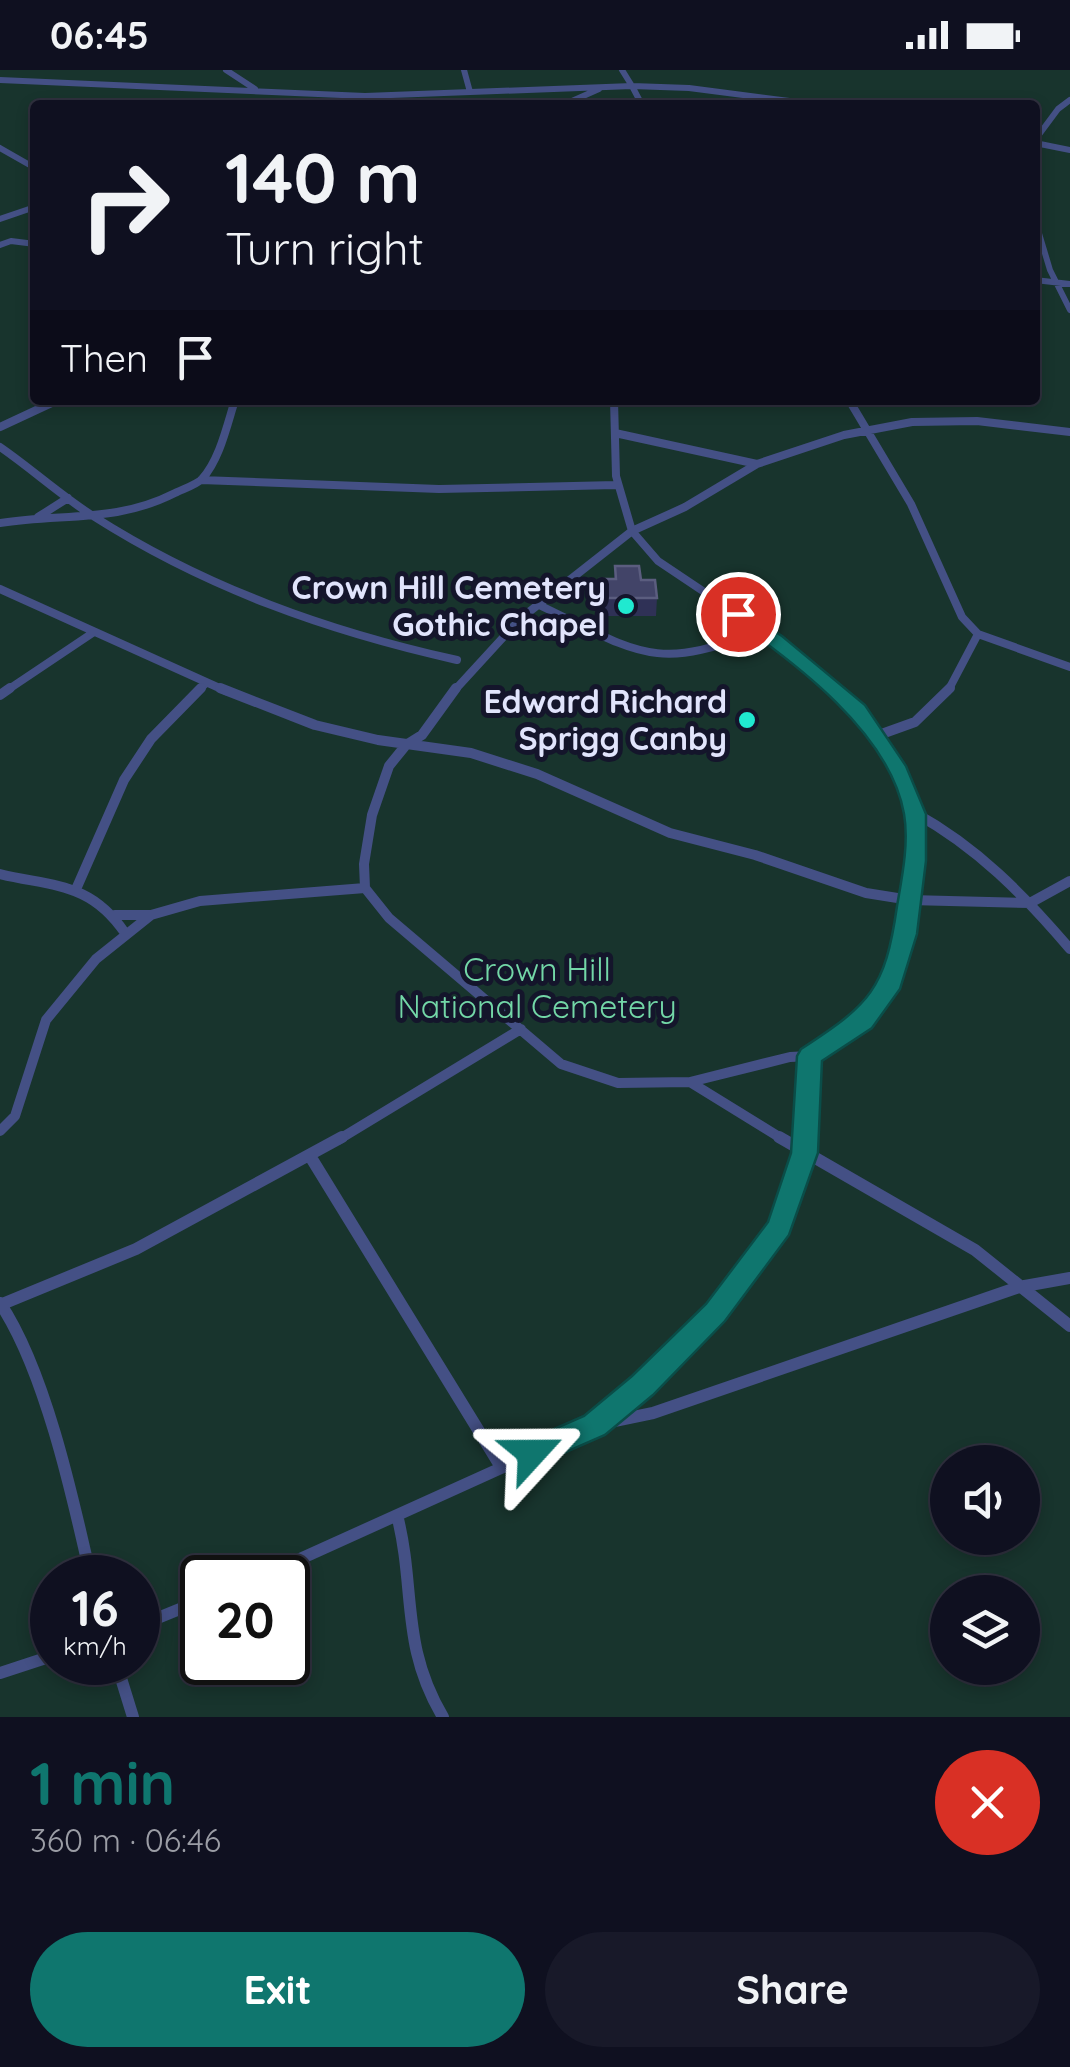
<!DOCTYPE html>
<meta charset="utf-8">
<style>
:root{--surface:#0f1020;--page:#181929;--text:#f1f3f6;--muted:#9b9da5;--line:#2f303e;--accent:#0f766e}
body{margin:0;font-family:Quicksand,sans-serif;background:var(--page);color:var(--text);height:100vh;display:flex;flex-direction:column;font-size:38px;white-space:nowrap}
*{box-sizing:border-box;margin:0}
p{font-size:32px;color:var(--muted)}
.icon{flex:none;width:55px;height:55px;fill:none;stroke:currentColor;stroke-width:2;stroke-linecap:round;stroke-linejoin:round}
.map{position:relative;height:1647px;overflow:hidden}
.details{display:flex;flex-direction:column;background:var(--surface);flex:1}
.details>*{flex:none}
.top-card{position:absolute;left:30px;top:30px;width:1010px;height:305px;border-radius:10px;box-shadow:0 5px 15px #0003,0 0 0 2px var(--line);background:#0f1020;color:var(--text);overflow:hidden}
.fabs{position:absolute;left:930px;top:1375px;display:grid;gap:20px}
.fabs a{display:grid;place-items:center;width:110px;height:110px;border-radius:50%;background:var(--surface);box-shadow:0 5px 15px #0003,0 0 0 2px var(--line);font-size:50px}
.speed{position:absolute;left:30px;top:1485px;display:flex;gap:20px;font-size:50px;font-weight:700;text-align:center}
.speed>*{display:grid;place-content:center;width:130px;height:130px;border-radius:50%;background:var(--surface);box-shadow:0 5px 15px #0003,0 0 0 2px var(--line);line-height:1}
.speed small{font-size:25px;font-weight:400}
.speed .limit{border:5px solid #111;border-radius:15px;background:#fff;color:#111}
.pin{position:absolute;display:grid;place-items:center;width:85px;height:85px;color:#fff;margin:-42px;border:5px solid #fff;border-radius:50%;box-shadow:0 2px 10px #0007}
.me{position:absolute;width:110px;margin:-55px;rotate:66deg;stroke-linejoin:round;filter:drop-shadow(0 0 8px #0008)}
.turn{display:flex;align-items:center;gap:35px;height:210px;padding:0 30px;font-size:45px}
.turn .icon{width:130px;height:130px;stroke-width:2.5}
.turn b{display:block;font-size:70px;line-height:85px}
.then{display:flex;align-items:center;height:95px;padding:0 30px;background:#0003;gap:20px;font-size:38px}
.round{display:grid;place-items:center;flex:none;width:105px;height:105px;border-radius:52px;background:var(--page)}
.overview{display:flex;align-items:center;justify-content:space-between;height:170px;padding:0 30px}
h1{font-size:60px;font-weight:700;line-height:75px;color:var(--accent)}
.action{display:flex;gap:20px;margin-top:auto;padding:20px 30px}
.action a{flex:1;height:115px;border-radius:60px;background:var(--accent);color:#fff;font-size:40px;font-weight:700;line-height:115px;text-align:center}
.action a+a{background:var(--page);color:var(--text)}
.status{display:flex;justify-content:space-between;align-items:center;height:70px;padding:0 50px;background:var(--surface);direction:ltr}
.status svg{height:28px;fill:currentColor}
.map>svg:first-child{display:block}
.green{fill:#18342d;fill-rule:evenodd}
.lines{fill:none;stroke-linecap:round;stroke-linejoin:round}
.service-far3{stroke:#445085;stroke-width:6}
.service-far2{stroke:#445085;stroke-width:8}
.service-far1{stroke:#445085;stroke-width:10}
.service{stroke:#445085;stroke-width:12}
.wall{fill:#2f3156}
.building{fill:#424468;stroke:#5b5d7f;stroke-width:2.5}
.route{fill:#0f766e;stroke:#0a4d48;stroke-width:2.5}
.poi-dot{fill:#20e9d0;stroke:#14152b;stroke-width:4}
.labels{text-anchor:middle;stroke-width:10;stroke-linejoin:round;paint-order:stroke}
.poi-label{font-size:32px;font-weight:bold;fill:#e1e4fc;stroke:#14152b;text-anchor:end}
.park-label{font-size:32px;fill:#73d7a7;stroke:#14152b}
</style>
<div class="status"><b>06:45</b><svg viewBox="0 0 49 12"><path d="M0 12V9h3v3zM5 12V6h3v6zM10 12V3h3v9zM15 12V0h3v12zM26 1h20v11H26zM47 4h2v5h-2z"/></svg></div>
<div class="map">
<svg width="1070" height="1647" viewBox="0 0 1070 1647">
<rect width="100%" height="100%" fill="#14152b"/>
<path class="green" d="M 0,0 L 1070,0 L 1070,1647 L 0,1647 ZM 35,35 L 1035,35 L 1035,330 L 35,330 ZM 948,1392 L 1022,1392 L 1022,1468 L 948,1468 ZM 52,1508 L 138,1508 L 138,1592 L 52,1592 ZM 202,1508 L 288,1508 L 288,1592 L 202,1592 ZM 948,1522 L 1022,1522 L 1022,1598 L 948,1598 Z"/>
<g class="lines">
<path class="service-far3" d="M 226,0 L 255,19
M 464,0 L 470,22
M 0,10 L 365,26 L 363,35
M 338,35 L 365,26 L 632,16 L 622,0
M 563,35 L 599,19
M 642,35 L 632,16 L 689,18 L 821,35
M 1035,70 L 1058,39 L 1070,30
M 1035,73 L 1070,80
M 0,78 L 35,98
M 0,149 L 35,137
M 1035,150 L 1050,200 L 1070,240
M 0,175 L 11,171 L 35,174
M 1035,210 L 1070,214"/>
<path class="service-far2" d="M 614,330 L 616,406 L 632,461
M 849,330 L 911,434 L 962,547 L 978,564 L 948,621
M 0,357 L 58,330
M 615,363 L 757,394
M 0,377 C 32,399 60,425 93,446 C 206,518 327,561 457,590
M 201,410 L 439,419 L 616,415
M 38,447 L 68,428
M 0,453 C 63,443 116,453 175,423 C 183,419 196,415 202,409 C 220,389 227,355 235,330
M 632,461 L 658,491 L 776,570 L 836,621
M 632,461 L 685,437 L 757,394 L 844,365 L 912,352 L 977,351 L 1070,362
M 0,519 L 226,621
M 539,535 C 634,580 655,605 758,560
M 978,564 L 1070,597
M 6,621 L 94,562
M 198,621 L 206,613
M 454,621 L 520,549 L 632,461"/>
<path class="service-far1" d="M 220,618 L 315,655 L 378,670 L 471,683 L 537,704 L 670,763 L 755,785 L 866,823 L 910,830 L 1030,833 L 1070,811
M 456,618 L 422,665 L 406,675 L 389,696 L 372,745 L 364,794 L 365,818 L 389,848 L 561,994 L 618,1013 L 690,1012 L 790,987 L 810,986 L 859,953 L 887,917 L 900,882 L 908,844 L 915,782 L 915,747 L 899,705 L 881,674 L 834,618
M 0,625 L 10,618
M 876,666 L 915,652 L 950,618
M 915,743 C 977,777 1024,825 1070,879
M 0,804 C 54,817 90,812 125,863
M 77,817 L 124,710 L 151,669 L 201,618
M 115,845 L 150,845
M 690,1012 L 784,1070
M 0,1061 L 15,1046 L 46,950 L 96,889 L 151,845 L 200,831 L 365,818
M 338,1070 L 521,959
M 806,1070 L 810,986"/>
<path class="service" d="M 779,1067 L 975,1180 L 1070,1256
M 310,1086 L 501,1397
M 0,1233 C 45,1300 73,1428 91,1508
M 0,1235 L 136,1179 L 342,1067
M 595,1355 L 653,1343 L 1019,1217 L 1070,1208
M 397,1445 C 416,1519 400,1575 443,1647
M 258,1508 L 594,1356 L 716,1243 L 779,1157 L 805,1083 L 806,1067
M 138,1556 L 202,1530
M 116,1592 L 133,1647
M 0,1603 L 52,1586"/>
</g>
<path class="wall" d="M 615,496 L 641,510 L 657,528 L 656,546 L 601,546 L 600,509 L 614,509 Z"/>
<path class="building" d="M 615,496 L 639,496 L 641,510 L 655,510 L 657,528 L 602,528 L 600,509 L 616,509 Z"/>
<path class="route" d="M 738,538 L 782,566 L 865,635 L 906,696 L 926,744 L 926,791 L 917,864 L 900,919 L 872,958 L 822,991 L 818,1083 L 789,1165 L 725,1251 L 653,1325 L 605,1365 L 532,1397 L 522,1393 L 518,1383 L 522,1373 L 584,1346 L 632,1306 L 706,1234 L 768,1152 L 791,1083 L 797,986 L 801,979 C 870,934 885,920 897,836 C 902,807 909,773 904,744 C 890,663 794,592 731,548 L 731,540 Z"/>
<g class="poi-dot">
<circle cx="626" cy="536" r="10"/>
<circle cx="747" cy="650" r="10"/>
</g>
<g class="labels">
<g class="poi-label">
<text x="606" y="529">Crown Hill Cemetery<tspan x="606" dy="37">Gothic Chapel</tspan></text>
<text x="727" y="643">Edward Richard<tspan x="727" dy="37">Sprigg Canby</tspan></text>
</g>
<g class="park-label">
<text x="537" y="911">Crown Hill<tspan x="537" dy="37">National Cemetery</tspan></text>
</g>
</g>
</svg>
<div class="fabs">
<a><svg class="icon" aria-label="sound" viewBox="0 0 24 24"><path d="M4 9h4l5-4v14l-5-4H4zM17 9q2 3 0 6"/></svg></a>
<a><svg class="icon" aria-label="layers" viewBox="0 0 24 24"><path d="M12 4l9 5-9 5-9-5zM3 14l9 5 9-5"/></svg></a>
</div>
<div class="speed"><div>16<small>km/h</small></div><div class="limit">20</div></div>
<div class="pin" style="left:738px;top:544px;background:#d93025"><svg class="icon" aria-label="arrive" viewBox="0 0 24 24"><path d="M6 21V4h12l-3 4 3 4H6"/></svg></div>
<svg class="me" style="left:532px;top:1383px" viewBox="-20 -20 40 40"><path d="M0-17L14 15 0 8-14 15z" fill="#0f766e" stroke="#fff" stroke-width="4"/></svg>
<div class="top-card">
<div class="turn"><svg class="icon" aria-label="right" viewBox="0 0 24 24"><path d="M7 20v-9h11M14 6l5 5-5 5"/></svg><div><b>140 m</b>Turn right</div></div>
<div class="then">Then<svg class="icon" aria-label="arrive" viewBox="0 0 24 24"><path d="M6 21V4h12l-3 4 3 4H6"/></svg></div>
</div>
</div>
<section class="details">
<div class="overview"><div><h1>1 min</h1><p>360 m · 06:46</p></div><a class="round" style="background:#d93025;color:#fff"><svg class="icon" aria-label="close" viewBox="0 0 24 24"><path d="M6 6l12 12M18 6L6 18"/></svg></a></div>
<div class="action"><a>Exit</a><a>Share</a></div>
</section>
